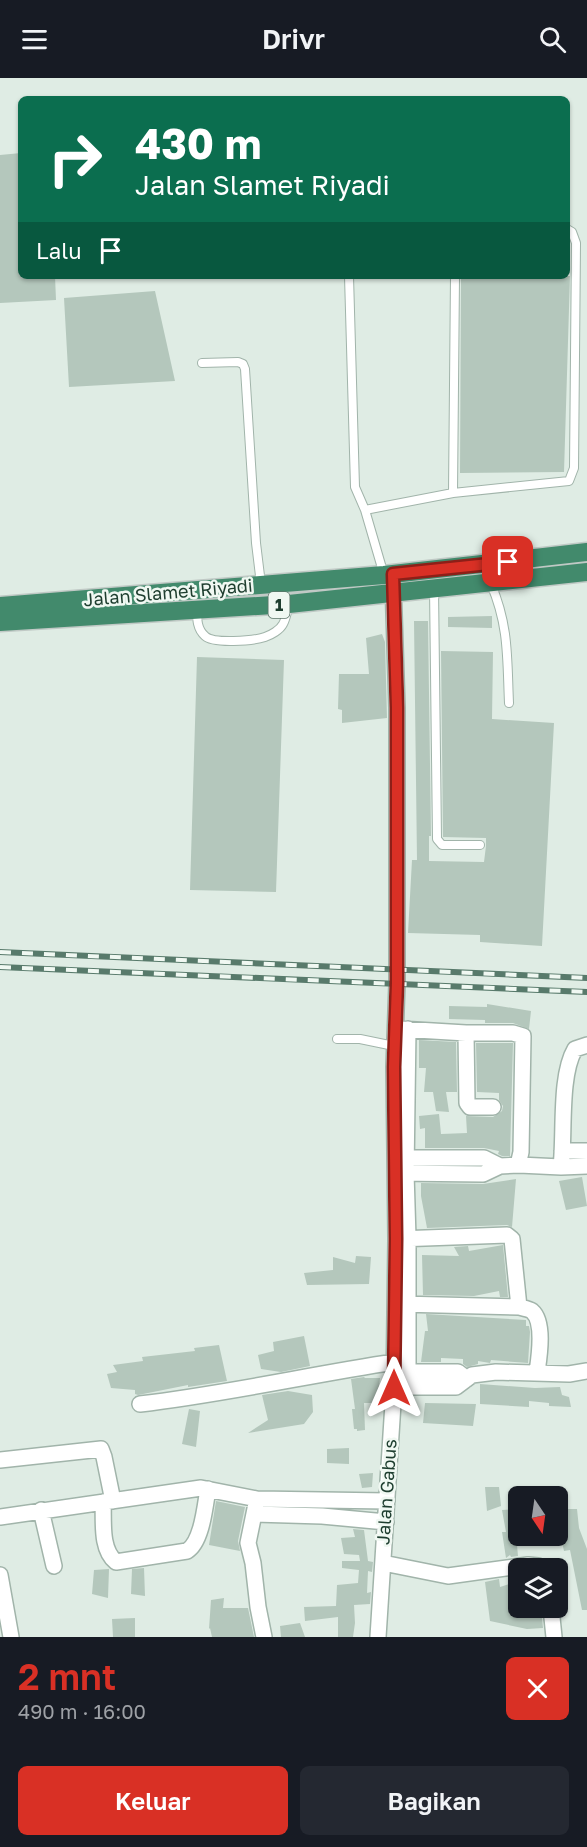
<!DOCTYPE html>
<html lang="id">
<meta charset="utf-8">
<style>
:root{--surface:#171b24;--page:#242831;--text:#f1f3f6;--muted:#9ea1a6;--accent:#d93025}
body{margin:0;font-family:"Golos Text",sans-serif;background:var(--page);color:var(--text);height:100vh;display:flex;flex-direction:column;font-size:22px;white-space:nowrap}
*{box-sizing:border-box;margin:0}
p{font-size:20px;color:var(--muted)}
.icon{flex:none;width:33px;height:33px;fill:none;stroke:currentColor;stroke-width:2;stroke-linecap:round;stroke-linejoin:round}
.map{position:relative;height:1559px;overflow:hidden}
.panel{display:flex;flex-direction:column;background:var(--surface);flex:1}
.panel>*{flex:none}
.hud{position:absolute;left:18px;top:18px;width:552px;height:183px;border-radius:9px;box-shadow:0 2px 4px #0004;background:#0b6e4f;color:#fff;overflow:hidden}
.needle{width:39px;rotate:167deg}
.fabs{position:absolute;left:508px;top:1408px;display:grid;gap:12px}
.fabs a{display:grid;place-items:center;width:60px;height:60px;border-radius:9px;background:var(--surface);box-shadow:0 2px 4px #0004;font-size:30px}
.pin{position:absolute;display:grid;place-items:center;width:51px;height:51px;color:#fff;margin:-26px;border-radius:12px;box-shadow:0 3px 9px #0006}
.me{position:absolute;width:66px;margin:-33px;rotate:0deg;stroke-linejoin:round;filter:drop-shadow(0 0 4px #0008)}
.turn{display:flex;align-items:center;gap:21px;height:126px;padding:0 18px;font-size:27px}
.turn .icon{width:78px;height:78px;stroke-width:2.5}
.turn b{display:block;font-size:42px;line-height:51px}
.then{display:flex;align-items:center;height:57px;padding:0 18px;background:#0003;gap:12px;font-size:22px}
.round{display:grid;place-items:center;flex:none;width:63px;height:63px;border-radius:9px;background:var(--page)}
.head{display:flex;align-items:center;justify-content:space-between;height:102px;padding:0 18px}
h1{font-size:36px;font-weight:600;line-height:45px;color:var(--accent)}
.button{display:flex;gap:12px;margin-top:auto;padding:12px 18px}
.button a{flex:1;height:69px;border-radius:9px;background:var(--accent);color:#fff;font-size:24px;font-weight:600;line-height:69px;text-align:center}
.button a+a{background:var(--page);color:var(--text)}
header{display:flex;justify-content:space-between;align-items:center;height:78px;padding:0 18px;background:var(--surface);font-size:27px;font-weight:600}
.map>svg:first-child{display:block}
.building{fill:#b4c7bc}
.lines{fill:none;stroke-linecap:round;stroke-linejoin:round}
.service-casing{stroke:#a1b4aa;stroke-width:10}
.minor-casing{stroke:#a1b4aa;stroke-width:18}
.trunk-casing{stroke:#c0c9c5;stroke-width:21}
.service{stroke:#fff;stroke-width:8}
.minor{stroke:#fff;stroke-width:15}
.trunk{stroke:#428a6c;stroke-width:18}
.rail-casing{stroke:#587a6b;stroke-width:6}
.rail{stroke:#f0f8f2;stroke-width:4;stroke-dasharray:11;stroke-linecap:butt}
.route-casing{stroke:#8d1f18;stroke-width:15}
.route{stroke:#d93025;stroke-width:10}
.labels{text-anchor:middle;stroke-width:5;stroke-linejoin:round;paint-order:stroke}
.shield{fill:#f0f8f2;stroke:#5d766a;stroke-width:1.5}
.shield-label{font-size:16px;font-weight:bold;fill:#1e3e2f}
.street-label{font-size:18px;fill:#1e3e2f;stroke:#f0f8f2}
</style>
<header><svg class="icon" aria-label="menu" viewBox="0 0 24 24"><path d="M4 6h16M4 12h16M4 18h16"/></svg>Drivr<svg class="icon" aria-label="search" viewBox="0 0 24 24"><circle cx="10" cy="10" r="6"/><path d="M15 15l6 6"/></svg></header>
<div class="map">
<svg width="587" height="1559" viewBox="0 0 587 1559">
<rect width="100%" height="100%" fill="#dfece4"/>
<path class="building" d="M 21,75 L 21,198 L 55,198 L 56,222 L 0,225 L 0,77 Z
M 461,198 L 570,198 L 564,394 L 460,395 Z
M 155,213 L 175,303 L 69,309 L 64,220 Z
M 492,538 L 492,550 L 448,549 L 448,539 Z
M 414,543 L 428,543 L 431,758 L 429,758 L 429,783 L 484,784 L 486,768 L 486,760 L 443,759 L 441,573 L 493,574 L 492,641 L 554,645 L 542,868 L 480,864 L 480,857 L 408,855 L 412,782 L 417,782 Z
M 382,556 L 385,564 L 387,640 L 342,645 L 342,632 L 338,631 L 339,596 L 369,596 L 366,560 Z
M 197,579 L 284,582 L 276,814 L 190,812 Z
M 487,926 L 531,933 L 529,951 L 513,945 L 485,945 L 485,942 L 449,941 L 449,928 L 487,929 Z
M 419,962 L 456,964 L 457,1014 L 446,1014 L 449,1034 L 436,1033 L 433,1014 L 424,1014 L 426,990 L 419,990 Z
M 476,965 L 513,965 L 510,1078 L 502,1078 L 498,1076 L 499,1073 L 484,1070 L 425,1070 L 425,1050 L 420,1051 L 419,1038 L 439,1036 L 441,1056 L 467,1055 L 466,1038 L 493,1039 L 502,1033 L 503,1028 L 499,1022 L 499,1015 L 477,1014 Z
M 582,1099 L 587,1128 L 566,1132 L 559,1103 Z
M 516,1101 L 512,1149 L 507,1147 L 427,1150 L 421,1118 L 421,1105 L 483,1106 Z
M 503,1167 L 508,1219 L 500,1219 L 499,1213 L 474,1218 L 423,1217 L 422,1177 L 459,1178 L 454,1169 L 468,1168 L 469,1173 Z
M 356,1178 L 371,1179 L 369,1206 L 307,1207 L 304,1195 L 333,1192 L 333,1179 L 355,1185 Z
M 426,1236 L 526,1242 L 526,1248 L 529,1248 L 530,1254 L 528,1285 L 491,1282 L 490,1285 L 478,1283 L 478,1286 L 467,1289 L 463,1286 L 463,1281 L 441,1280 L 441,1284 L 421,1284 L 425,1253 L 428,1253 Z
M 304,1258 L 310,1288 L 281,1294 L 261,1291 L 258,1277 L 274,1273 L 273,1264 Z
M 219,1267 L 227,1303 L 188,1309 L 188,1307 L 138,1317 L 135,1316 L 135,1312 L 111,1310 L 107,1296 L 117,1294 L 113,1287 L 143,1283 L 142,1279 L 195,1273 L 194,1270 Z
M 364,1299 L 365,1300 L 380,1300 L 378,1317 L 372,1325 L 364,1325 L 365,1352 L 357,1353 L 357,1351 L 354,1351 L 352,1331 L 355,1331 L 351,1301 Z
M 480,1306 L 535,1310 L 560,1309 L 562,1317 L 569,1319 L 571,1329 L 549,1328 L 549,1325 L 529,1323 L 529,1329 L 480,1326 Z
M 288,1313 L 312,1317 L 313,1334 L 304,1346 L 248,1355 L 268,1342 L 262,1317 Z
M 425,1325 L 476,1326 L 473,1348 L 423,1345 Z
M 189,1331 L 200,1333 L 196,1369 L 182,1366 Z
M 349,1370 L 349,1386 L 327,1385 L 327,1371 Z
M 373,1395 L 372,1409 L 362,1410 L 359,1396 Z
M 485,1409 L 499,1409 L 501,1428 L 487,1433 Z
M 216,1423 L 245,1429 L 238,1463 L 240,1473 L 209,1467 Z
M 519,1431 L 519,1445 L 515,1445 L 518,1478 L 511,1479 L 510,1477 L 506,1480 L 502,1454 L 506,1454 L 502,1432 Z
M 558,1431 L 577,1431 L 579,1450 L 587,1471 L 587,1532 L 582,1532 L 570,1472 L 564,1473 L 558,1445 Z
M 353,1451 L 364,1452 L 368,1483 L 373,1484 L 372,1494 L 368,1493 L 367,1515 L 371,1514 L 370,1526 L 354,1527 L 355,1545 L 353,1559 L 338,1559 L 338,1539 L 305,1543 L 304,1529 L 336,1528 L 337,1507 L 358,1505 L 359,1492 L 342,1490 L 342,1483 L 360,1483 L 359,1477 L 344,1476 L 341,1460 L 355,1459 Z
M 144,1490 L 145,1518 L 131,1516 L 132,1491 Z
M 109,1491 L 108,1520 L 92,1516 L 94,1492 Z
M 499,1501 L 500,1509 L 519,1503 L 519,1530 L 541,1530 L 543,1550 L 527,1551 L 490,1543 L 485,1504 Z
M 224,1520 L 223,1530 L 248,1530 L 254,1559 L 212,1559 L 210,1550 L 209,1551 L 211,1522 Z
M 135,1540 L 135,1559 L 113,1559 L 112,1541 Z
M 300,1545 L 305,1559 L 281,1559 L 280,1548 Z"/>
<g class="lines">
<defs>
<path id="service" d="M 349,198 L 355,409 L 365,432 L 384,497
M 202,285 L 238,284 L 243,286 L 245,291 L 256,465 L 261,506
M 453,415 L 455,198
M 365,432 L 453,415 L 569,403 L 574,390 L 576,165 L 572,154 L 567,151
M 491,506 C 509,548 507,580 509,625
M 434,510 L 437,761 L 442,767 L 480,767
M 197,532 C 197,541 197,551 205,558 C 213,566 253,563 265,559 C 271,557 280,552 283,546 C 286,541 287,533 289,527
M 337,961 L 360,961 L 394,968"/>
<path id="minor" d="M 400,951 L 466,955 L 513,955 L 523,958 L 521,1074 L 518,1087
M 408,951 L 406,1095 L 408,1160 L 408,1309
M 466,955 L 467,1025 L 470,1029 L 493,1029
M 562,1073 L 587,1073
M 397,1080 L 484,1080 L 500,1088
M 561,1089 L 587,1088
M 396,1095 L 483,1096 L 500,1088 L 519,1087 L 561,1089 C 565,1057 559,998 575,971 L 587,967
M 398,1161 L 507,1157 L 512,1161 L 519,1229 L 400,1226
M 519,1229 C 523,1230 529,1231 532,1233 C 545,1244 539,1280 537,1294
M 409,1294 L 458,1294 L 467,1301
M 399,1309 L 456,1309 L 472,1297 L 496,1294 L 569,1296 L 587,1293
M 140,1326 C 225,1316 309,1297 394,1284
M 0,1382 L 101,1371 L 104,1379 L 113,1423
M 257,1421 L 248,1465 L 253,1485 L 258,1529 L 264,1559
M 103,1424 C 104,1443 100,1471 116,1484 L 187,1473 C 202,1464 205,1428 208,1411
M 41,1432 L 54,1488
M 254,1436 L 322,1438 L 386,1444
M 0,1439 L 201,1410 L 257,1421 L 387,1423
M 383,1485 L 448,1498 L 528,1487 L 538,1488 L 542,1491
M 0,1497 L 11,1559
M 551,1530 L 554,1559
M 378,1559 L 394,1310 L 396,1161 L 394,989 L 397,905 L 397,630 L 393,504"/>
<path id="trunk" d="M 0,528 L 384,497 L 587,474
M 0,544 L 289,526 L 587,494"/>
</defs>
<use href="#service" class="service-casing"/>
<use href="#minor" class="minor-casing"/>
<use href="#trunk" class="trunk-casing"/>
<use href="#service" class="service"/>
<use href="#minor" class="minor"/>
<use href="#trunk" class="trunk"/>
<defs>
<path id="rail" d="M 0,874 L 587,900
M 0,889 L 587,914"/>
</defs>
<use href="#rail" class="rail-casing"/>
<use href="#rail" class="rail"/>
</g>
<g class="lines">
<defs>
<path id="route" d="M 394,1310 L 396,1161 L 394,989 L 397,905 L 397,630 L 393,496 L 508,484"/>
</defs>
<use href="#route" class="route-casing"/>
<use href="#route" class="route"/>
</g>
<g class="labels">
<rect class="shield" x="268.5" y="514" width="21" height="26" rx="4.5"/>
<g class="shield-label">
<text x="279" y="533">1</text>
</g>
<g class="street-label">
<text transform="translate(168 515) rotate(-5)" y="6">Jalan Slamet Riyadi</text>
<text transform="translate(387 1414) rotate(-86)" y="6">Jalan Gabus</text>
</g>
</g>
</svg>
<div class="fabs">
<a><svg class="needle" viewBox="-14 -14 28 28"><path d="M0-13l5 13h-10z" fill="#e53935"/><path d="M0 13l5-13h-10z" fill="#9ea1a6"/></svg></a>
<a><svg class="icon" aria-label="layers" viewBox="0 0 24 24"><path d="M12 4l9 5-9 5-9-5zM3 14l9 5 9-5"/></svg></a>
</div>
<div class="pin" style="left:508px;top:484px;background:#d93025"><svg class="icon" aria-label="arrive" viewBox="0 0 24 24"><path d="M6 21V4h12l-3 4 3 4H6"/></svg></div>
<svg class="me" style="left:394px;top:1310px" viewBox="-20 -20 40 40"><path d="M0-17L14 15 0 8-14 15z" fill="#d93025" stroke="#fff" stroke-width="4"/></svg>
<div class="hud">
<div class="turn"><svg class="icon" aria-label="right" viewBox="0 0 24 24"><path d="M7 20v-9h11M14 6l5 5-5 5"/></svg><div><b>430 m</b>Jalan Slamet Riyadi</div></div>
<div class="then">Lalu<svg class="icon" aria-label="arrive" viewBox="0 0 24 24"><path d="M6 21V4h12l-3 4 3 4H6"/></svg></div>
</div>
</div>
<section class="panel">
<div class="head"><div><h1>2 mnt</h1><p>490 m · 16:00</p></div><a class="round" style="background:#d93025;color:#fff"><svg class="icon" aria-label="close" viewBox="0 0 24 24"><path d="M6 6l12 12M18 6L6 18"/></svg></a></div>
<div class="button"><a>Keluar</a><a>Bagikan</a></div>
</section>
